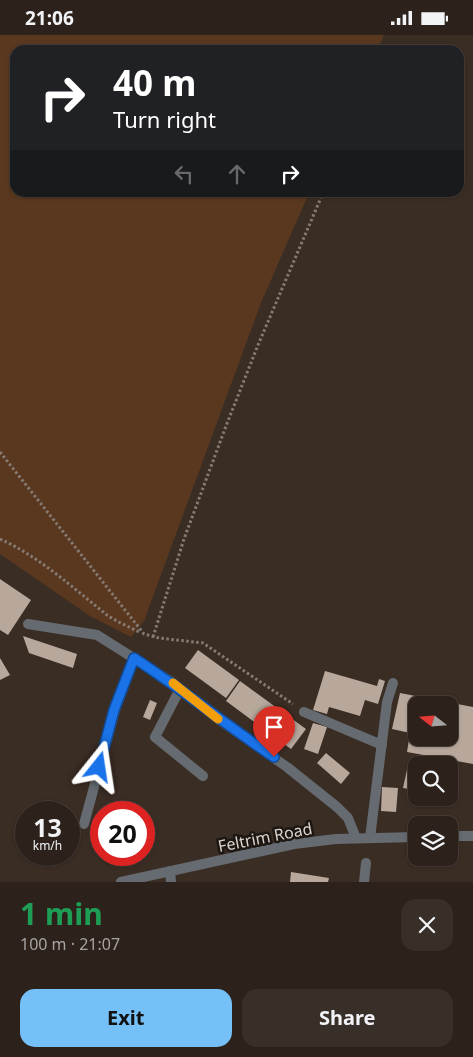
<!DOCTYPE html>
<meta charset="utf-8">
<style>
:root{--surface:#2c221b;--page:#382f28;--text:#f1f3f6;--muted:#a6a4a3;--line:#483f3a;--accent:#75c0f6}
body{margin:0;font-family:"Noto Sans",sans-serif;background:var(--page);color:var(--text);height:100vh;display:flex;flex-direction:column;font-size:19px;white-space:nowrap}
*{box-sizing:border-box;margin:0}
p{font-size:16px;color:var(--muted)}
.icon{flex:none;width:28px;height:28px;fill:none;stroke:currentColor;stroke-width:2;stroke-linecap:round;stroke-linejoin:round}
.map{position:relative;height:847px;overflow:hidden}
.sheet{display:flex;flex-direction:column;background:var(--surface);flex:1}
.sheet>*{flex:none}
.guide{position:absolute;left:10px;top:10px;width:454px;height:152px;border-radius:15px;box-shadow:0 1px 4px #0004,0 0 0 1px var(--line);background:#202124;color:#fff;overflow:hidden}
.needle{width:32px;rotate:287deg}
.controls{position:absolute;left:408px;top:661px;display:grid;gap:10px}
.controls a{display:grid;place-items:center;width:50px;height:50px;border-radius:10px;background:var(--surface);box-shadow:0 1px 4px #0004,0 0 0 1px var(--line);font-size:25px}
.speed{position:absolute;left:15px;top:766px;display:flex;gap:10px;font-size:25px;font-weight:700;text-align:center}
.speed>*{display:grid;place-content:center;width:65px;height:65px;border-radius:50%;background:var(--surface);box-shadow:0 1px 4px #0004,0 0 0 1px var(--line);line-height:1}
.speed small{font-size:12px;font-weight:400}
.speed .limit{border:8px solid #d22;background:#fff;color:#111}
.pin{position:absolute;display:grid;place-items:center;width:42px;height:42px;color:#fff;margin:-51px -21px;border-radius:50% 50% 50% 0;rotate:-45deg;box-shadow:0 0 5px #0007}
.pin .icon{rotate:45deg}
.me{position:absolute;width:55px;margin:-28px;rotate:15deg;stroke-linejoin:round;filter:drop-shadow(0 0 4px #0008)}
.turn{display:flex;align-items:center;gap:18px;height:105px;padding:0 20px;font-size:22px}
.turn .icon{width:65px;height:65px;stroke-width:2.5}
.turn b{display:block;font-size:35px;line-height:42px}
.lanes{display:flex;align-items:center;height:48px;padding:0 20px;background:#0003;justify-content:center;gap:25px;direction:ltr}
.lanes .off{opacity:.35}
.round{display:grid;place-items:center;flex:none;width:52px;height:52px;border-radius:15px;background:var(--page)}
.head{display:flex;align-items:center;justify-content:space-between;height:85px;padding:0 20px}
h1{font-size:30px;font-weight:700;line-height:38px;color:#1e9e55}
.action{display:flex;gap:10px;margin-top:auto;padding:10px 20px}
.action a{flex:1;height:58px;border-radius:15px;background:var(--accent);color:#111;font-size:20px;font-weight:700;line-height:58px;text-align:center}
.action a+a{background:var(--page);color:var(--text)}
.status{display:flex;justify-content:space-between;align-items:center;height:35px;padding:0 25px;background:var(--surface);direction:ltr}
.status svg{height:14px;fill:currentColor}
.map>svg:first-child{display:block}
.green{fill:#59381f}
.building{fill:#b8a89c;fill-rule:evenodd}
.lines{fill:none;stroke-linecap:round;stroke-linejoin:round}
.path{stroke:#867b73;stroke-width:3;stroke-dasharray:2.5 2.5;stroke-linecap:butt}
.service{stroke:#656b70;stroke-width:10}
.minor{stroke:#656b70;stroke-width:10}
.tertiary{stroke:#656b70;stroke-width:10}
.route-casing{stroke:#114b97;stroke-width:12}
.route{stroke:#1a73e8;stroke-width:9}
.slow{stroke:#f59e0b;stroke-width:9}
.labels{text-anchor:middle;stroke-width:5;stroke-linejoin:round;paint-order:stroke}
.street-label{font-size:16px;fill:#dcd4ce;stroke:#1d1713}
</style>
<div class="status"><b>21:06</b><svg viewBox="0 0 49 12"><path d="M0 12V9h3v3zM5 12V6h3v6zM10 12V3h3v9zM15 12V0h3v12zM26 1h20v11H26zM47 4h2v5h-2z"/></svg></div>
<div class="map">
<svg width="473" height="847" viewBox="0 0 473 847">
<rect width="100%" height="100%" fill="#3a2d24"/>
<path class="green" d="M 0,0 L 384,0 L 377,15 L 15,15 L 15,158 L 309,158 L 261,268 L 144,586 L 131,602 L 90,581 L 0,519 Z"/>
<path class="building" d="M 0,544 L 31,565 L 8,600 L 0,595 Z
M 23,601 L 77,619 L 73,633 L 29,618 Z
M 198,615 L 239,645 L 226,663 L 185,633 Z
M 0,623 L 10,640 L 0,645 Z
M 325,636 L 377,651 L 379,644 L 385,646 L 378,669 L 365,665 L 360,681 L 329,672 L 327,679 L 313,675 Z
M 240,646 L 306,694 L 291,714 L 226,666 Z
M 400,658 L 473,672 L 473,729 L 407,717 L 410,698 L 392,694 ZM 416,670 L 449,670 L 449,702 L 416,702 Z
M 150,665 L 157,668 L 150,685 L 143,682 Z
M 313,688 L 327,692 L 318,719 L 304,714 Z
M 326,718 L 350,738 L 341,749 L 317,728 Z
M 415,725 L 438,729 L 416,730 L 416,755 L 403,753 L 408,730 L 414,732 Z
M 382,752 L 398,753 L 396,777 L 381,776 Z
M 291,837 L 329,843 L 328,847 L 290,847 Z"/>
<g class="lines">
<path class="path" d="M 0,417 L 144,599 L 159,603 L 203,608 L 293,669
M 0,504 C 40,522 73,553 107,580 C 117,587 130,592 141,598
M 153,602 L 184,504 L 226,391 L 258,310 L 323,158"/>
<path class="service" d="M 28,589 L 97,600 L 170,646 L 221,686 L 287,732 L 337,772 L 348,783 L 356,803
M 180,654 L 155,702 L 203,741
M 304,677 L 382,710
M 84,789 L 115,675 L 134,623
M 370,803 L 387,667 L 393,648"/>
<path class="minor" d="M 170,836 L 171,847
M 364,847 L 366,828"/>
<path class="tertiary" d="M 449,801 L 473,801
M 121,847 L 294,809 L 336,804 L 416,802"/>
</g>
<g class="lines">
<defs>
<path id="route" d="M 99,732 L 114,675 L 134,623 C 182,654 226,690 274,722"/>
</defs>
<use href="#route" class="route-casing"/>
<use href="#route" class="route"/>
<path class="slow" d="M 173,648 L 218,684"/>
</g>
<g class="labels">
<g class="street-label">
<text transform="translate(265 802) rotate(-11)" y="6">Feltrim Road</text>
</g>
</g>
</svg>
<div class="controls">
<a><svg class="needle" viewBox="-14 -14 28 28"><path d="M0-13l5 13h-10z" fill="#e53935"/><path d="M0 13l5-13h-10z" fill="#a6a4a3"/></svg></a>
<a><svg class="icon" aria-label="search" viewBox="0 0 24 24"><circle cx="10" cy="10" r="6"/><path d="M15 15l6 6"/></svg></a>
<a><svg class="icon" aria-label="layers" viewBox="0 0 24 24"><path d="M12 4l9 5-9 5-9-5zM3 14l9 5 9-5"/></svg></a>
</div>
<div class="speed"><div>13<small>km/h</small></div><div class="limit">20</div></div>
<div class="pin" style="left:274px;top:722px;background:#d93025"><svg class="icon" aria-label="arrive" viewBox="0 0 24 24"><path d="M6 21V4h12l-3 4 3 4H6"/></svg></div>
<svg class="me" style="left:99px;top:732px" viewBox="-20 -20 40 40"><path d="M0-17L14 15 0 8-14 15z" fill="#1a73e8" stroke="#fff" stroke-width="4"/></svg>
<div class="guide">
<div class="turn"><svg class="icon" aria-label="right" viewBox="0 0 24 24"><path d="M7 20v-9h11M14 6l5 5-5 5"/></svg><div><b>40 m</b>Turn right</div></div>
<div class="lanes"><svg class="icon off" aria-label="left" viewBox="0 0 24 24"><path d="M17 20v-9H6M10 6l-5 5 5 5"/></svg><svg class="icon off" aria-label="ahead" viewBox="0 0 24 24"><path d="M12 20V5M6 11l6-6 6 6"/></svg><svg class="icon" aria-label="right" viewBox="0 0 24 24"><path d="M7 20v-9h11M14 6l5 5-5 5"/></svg></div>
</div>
</div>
<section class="sheet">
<div class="head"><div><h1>1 min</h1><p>100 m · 21:07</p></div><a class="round"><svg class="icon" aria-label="close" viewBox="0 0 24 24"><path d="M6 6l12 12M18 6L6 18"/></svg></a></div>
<div class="action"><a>Exit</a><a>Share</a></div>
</section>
